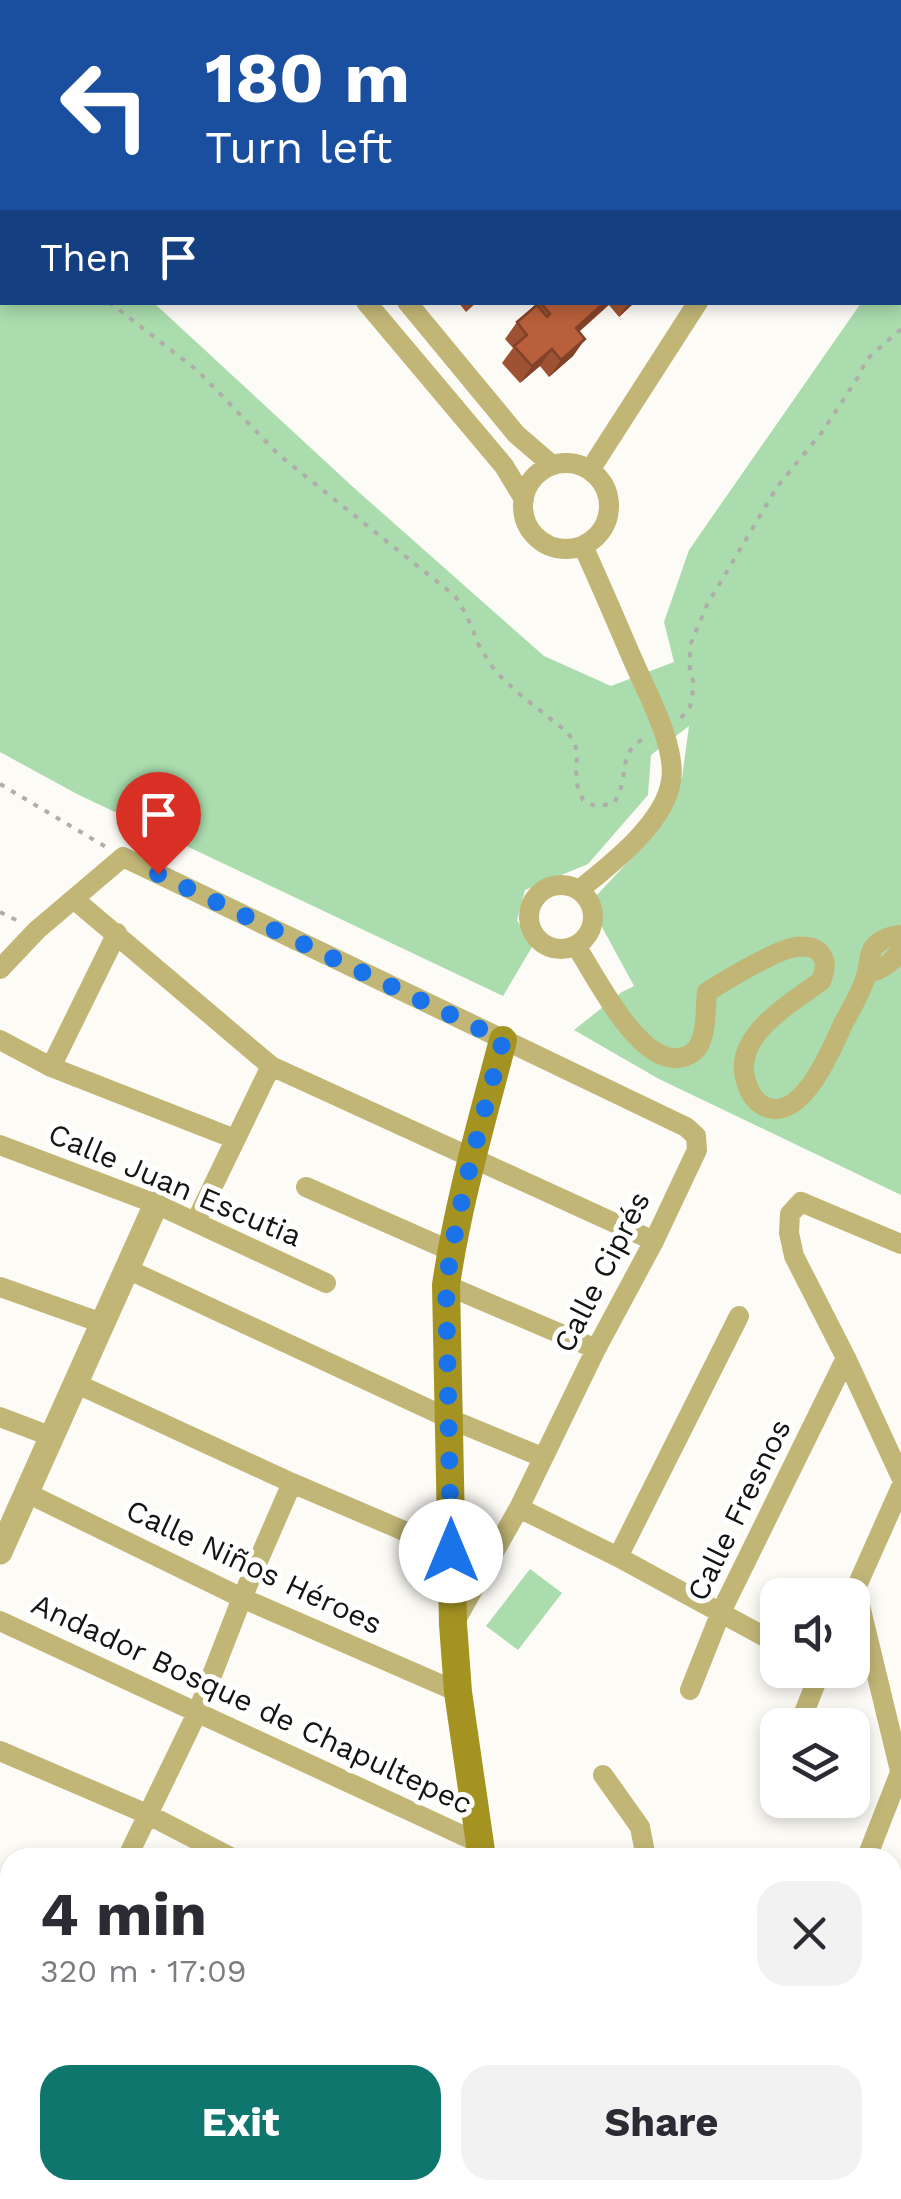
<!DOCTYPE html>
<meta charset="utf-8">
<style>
:root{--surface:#fff;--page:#f2f2f3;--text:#2b2b33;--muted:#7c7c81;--accent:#0f766e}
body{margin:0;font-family:"Work Sans",sans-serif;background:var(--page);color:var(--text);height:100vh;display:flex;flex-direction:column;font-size:38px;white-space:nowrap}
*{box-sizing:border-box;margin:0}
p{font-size:32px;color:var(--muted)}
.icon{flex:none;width:55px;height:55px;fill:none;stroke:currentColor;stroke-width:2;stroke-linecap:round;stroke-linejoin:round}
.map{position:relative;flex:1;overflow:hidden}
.sheet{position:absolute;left:0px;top:1848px;width:902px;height:352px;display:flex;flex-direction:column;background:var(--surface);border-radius:30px 30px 0 0;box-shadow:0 5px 15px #0003}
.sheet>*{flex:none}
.top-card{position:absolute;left:0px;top:0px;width:902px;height:305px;box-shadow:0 5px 15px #0003;background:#1a4fa0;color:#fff;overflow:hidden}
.fabs{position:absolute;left:760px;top:1578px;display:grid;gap:20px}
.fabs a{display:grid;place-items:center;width:110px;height:110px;border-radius:20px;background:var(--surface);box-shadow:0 5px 15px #0003;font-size:50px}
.pin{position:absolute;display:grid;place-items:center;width:85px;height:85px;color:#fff;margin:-102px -42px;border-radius:50% 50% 50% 0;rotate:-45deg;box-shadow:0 0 10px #0007}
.pin .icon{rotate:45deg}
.me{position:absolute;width:110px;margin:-55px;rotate:0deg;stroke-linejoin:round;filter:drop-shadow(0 0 8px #0008)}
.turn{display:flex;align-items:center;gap:35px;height:210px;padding:0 40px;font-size:45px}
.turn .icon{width:130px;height:130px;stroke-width:2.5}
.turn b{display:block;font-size:70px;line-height:85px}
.then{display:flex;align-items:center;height:95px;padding:0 40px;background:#0003;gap:20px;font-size:38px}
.round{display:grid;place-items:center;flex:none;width:105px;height:105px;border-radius:30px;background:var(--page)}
.summary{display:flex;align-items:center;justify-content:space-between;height:170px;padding:0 40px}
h1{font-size:60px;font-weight:700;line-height:75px}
.button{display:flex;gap:20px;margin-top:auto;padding:20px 40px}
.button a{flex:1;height:115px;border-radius:30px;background:var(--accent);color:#fff;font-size:40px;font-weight:700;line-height:115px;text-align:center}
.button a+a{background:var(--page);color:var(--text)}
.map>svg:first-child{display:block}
.green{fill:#aadcad}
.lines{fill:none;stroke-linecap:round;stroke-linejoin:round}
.path{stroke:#aeada9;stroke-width:4;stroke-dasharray:5 8;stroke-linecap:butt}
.minor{stroke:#c1b676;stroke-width:20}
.tertiary{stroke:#c1b676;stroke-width:25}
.secondary{stroke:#a59321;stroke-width:28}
.wall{fill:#9f5233}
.shaded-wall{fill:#824229}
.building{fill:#b95f3b;stroke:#824229;stroke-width:2.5}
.route{stroke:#1a73e8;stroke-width:18;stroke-dasharray:0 32.4}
.labels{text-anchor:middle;stroke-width:10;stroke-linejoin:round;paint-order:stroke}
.street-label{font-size:30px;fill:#141412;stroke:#fff}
</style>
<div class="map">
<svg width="901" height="2199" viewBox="0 0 901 2199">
<rect width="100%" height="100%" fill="#fcfbf6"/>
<path class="green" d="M 213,0 L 901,0 L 901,70 L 900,2 L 204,2 Z
M 0,161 L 2,163 L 2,302 L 154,303 L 353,487 L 544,656 L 611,686 L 674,662 L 664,622 L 689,550 L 861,303 L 900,302 L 901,246 L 901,1195 L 659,1079 L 574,1030 L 622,992 L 634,986 L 602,927 L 596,896 L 641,848 L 682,778 L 689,726 L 651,755 L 648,795 L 588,864 L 525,890 L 517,920 L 532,947 L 503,996 L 77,794 L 0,752 Z
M 530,1569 L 562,1593 L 518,1650 L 486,1626 Z"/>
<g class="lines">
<path class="path" d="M 897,2 L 900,0
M 0,205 L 2,205
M 109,302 L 198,371 L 279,455 L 455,596 L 466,614 L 480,648 L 496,672 L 518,693 L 566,731 L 575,743 L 577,755 L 576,782 L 583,800 L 595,806 L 613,804 C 632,778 614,752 647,737
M 681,718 L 690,707 L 694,685 L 689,664 L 691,643 L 707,605 L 777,487 L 822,432 L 859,376 L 866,360 L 901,329
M 0,784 L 106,847
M 0,912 L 20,922
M 829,2199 L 829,2190"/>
<path class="minor" d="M 12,2 L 15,0
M 52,2 L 56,0
M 0,37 L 2,35
M 0,123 L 2,125
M 900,143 L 901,142
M 0,156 L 2,158
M 900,198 L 901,197
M 366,302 L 504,466 L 524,499
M 407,302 L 516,434 L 552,465
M523 506a43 43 0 1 1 86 0a43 43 0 1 1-86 0Z
M 590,470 L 698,302
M529 917a32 32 0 1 1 64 0a32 32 0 1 1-64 0Z
M 579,890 C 610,865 665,823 671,781 C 677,746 646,691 632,658 C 616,621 600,583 583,546
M 75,900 L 271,1066 L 654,1241
M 576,946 C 596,976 637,1062 678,1058 C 686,1057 694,1053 698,1047 C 707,1032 705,1009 707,992 C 726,980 774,951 795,947 C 802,946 812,946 818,951 C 828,960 825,970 821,981 C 790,1004 729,1038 747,1084 C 749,1091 753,1098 759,1103 C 798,1132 832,1049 843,1024 C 851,1009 861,993 866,976 C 870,966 867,956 874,947 C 881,939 890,936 901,935
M 0,969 L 37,930 L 123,857 L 686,1127 L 696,1136 L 697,1150 L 654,1241 L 596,1349 L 519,1508 L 454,1623
M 867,974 C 882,969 892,963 901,950
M 0,1040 L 51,1067 L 235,1139
M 51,1067 L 117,933
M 0,1145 L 156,1204 L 326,1283
M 306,1187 L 451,1251
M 196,1221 L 271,1066
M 901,1244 L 801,1202 L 790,1214 L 789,1233 L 794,1256 L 846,1358 L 901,1477
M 127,1269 L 450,1419 L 542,1457
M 446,1285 L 596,1349
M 0,1287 L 102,1323
M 75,1383 L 292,1483 L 451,1551
M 0,1417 L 50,1436
M 27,1493 L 242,1598 L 458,1692
M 519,1508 L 618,1557 L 778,1644
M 618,1557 L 739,1316
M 856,1589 L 900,1771
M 852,1597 L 901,1487
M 0,1621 L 479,1843
M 690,1690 L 721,1612 L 846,1358
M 799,1725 L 821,1670
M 0,1751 L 147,1814 L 232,1858
M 603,1775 L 640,1827 L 646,1858
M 869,1852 L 901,1770
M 127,1858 L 198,1711 L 242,1598 L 292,1483
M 0,1888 L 10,1893
M 0,2023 L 10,2028
M 0,2138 L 10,2116
M 0,2160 L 10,2165
M 60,2190 L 78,2199
M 341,2190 L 359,2199
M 599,2199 L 605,2190
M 759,2199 L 762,2190"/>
<path class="tertiary" d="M 0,1552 L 156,1204"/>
<path class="secondary" d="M 482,1858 L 458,1692 L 453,1624 L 446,1285 C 458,1202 482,1121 503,1040
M 535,2190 L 536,2199"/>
</g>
<path class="wall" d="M 458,302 L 477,302 L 466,312 Z
M 538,302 L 635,302 L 619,317 L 609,305 L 579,332 L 585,339 L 573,356 L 549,377 L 540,366 L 520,383 L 502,363 L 513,348 L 505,339 L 517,322 Z"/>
<path class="shaded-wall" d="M 605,302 L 611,302 L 564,345 L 576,328 Z
M 629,302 L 635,302 L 619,317 Z
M 585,339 L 573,356 L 549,377 L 561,360 Z
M 552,349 L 540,366 L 520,383 L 532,366 Z"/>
<path class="building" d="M 540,302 L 605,302 L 576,328 L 585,339 L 561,360 L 552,349 L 532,366 L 514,346 L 527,335 L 517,322 L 537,305 L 547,317 L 550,314 Z"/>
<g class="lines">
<path class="route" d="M 158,874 L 503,1040 C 482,1121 458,1202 446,1285 L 451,1551"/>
</g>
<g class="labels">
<g class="street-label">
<text transform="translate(175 1185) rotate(23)" y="10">Calle Juan Escutia</text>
<text transform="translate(602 1272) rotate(-63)" y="10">Calle Ciprés</text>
<text transform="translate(739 1510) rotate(-64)" y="10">Calle Fresnos</text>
<text transform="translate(254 1567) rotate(25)" y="10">Calle Niños Héroes</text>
<text transform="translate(252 1704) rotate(25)" y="10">Andador Bosque de Chapultepec</text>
</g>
</g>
</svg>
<div class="fabs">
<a><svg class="icon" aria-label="sound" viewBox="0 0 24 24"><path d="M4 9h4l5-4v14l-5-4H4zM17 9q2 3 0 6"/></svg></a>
<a><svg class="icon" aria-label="layers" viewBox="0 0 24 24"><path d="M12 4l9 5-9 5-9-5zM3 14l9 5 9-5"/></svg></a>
</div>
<div class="pin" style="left:158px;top:874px;background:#d93025"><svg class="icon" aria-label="arrive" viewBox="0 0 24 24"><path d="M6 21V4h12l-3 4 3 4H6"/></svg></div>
<svg class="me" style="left:451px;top:1551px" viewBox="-20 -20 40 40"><circle r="19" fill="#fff"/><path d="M0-13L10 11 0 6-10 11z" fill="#1a73e8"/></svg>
<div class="top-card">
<div class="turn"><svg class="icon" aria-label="left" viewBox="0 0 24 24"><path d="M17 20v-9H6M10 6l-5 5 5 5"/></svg><div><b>180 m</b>Turn left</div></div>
<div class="then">Then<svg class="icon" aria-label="arrive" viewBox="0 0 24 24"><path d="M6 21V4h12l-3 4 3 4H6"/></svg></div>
</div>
<section class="sheet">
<div class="summary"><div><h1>4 min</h1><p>320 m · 17:09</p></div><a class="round"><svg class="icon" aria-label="close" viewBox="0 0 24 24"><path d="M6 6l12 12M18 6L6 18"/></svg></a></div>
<div class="button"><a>Exit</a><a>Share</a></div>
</section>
</div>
